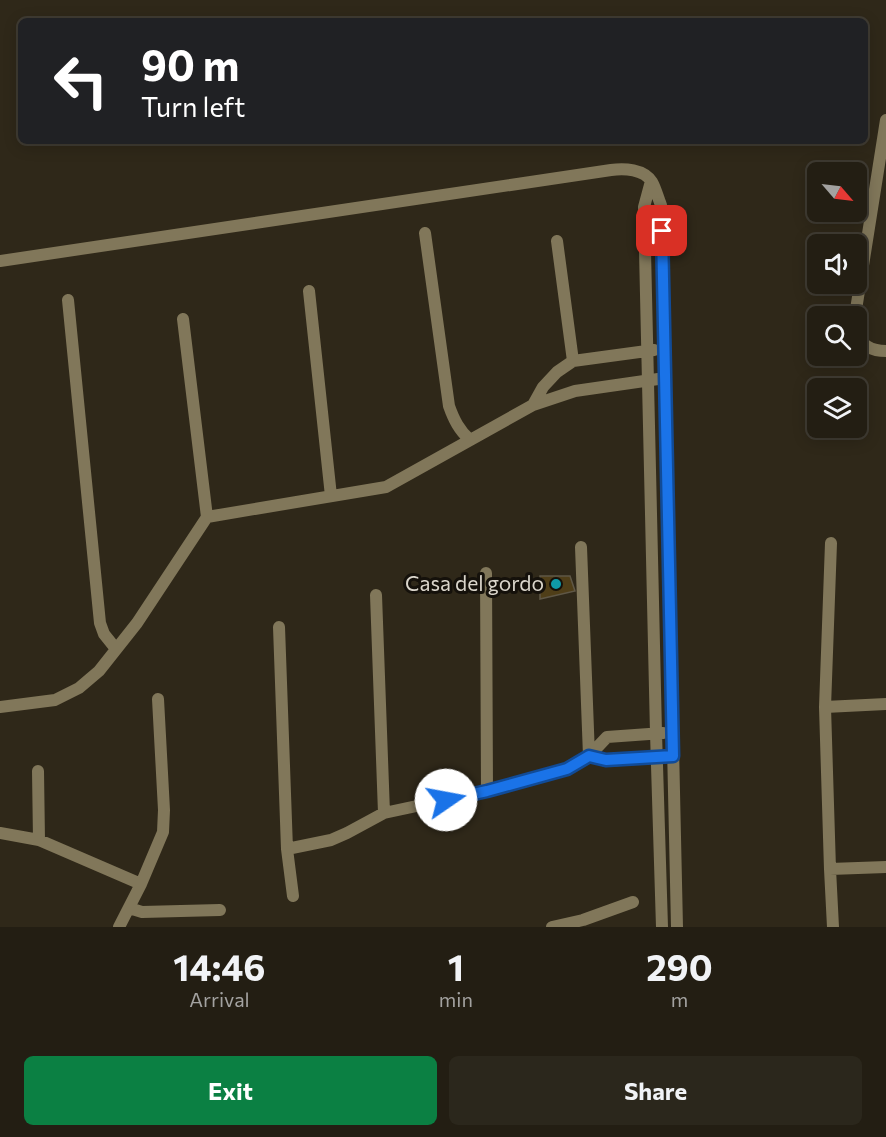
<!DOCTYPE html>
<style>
:root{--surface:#231e13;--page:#2b271c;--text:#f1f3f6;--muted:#a3a2a0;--line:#403c33;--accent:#0b8043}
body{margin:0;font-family:Commissioner,sans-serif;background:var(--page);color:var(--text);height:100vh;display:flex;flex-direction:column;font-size:22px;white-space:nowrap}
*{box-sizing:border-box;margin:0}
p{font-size:20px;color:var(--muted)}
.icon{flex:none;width:33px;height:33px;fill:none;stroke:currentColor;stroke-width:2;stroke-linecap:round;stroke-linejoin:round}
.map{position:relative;height:927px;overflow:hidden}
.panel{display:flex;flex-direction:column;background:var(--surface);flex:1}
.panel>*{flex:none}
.guide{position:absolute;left:18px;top:18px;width:850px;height:126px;border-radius:9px;box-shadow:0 3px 15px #0003,0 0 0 2px var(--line);background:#202124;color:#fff;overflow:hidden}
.needle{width:39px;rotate:118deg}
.buttons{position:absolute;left:807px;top:162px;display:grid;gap:12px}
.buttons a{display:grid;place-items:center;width:60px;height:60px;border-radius:9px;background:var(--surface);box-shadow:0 3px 15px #0003,0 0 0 2px var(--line);font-size:30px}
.pin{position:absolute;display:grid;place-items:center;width:51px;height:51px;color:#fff;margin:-26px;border-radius:12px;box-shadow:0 3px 9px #0006}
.me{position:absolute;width:66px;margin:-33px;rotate:78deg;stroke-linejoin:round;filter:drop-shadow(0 0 4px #0008)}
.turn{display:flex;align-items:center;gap:21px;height:126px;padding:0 24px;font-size:27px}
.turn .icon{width:78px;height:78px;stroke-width:2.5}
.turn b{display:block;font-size:42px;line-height:51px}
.eta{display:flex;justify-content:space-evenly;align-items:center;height:102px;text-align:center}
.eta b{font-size:36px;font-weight:700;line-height:42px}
.action{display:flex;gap:12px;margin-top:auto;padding:12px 24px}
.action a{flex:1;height:69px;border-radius:9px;background:var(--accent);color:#fff;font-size:24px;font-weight:700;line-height:69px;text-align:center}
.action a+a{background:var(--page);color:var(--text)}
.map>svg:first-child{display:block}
.building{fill:#4f3e18;stroke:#5f5746;stroke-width:1.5}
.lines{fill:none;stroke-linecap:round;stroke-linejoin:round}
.minor{stroke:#81775a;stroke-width:12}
.route-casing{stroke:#114b97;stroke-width:15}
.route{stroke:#1a73e8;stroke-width:10}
.culture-dot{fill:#0f9aa8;stroke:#15110b;stroke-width:2}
.labels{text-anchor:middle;stroke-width:6;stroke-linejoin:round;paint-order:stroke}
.poi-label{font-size:21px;fill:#dad5cb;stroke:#15110b;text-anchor:end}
</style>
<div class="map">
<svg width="886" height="927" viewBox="0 0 886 927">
<rect width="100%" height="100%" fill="#2f2819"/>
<path class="building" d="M 540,576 L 570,576 L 575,591 L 540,599 Z"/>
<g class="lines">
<path class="minor" d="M 651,181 L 644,207 L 656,733 L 662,927
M 425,233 L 449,406 C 454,420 459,430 470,440
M 557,241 L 573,361
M 0,261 L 611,170 C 624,168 644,169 652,182 C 656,189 658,198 661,205 L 677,927
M 309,291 L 331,496
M 68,300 L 100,623 L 104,634 L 116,649
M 855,316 L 886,120
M 183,319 L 207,517
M 856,333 C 861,346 873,351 886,351
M 533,405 L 543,387 L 557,372 L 573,361 L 654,350
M 831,543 L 825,707 L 830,869 L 833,927
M 581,547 L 589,756
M 486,573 L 487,791
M 376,595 L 384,813
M 279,627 L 287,849 L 293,896
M 0,707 L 55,700 L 79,688 L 99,671 L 137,623 L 207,517 L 386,487 L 533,405 L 575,391 L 665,378
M 825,707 L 886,704
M 589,756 L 606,761 L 662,757
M 38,771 L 39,840
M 0,833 L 39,840 L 141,884
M 287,849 L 331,840 L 347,833 L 384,813 L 487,791 L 567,769 L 589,756 L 607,737 L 663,733
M 830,869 L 886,867
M 129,908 L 142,912 L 220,910
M 119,927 L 141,884 L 163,832 L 164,810 L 158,699
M 552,927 L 583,920 L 633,902"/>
</g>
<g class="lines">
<defs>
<path id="route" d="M 446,800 L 487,791 L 567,769 L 589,756 L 606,760 L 673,756 L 662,231"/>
</defs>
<use href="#route" class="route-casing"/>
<use href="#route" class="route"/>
</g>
<circle class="culture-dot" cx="556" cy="584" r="6"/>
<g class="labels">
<g class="poi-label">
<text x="544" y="591">Casa del gordo</text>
</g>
</g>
</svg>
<div class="buttons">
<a><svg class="needle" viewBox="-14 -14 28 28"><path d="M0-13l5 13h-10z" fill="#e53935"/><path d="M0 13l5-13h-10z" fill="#a3a2a0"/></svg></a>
<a><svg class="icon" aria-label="sound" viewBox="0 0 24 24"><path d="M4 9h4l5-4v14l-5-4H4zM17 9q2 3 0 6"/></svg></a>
<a><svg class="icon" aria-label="search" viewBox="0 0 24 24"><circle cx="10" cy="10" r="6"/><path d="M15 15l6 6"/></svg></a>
<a><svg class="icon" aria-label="layers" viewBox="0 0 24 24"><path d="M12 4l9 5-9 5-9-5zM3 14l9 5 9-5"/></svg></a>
</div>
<div class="pin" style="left:662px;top:231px;background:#d93025"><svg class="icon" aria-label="arrive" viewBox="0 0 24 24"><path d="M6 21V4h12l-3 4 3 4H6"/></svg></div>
<svg class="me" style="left:446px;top:800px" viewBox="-20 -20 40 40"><circle r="19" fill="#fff"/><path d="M0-13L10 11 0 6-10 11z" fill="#1a73e8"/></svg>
<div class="guide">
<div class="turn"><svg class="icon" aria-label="left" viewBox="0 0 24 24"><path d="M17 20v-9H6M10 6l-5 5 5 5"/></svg><div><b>90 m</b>Turn left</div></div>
</div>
</div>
<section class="panel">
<div class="eta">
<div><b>14:46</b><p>Arrival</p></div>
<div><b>1</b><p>min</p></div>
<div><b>290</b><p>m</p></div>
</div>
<div class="action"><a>Exit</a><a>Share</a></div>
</section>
